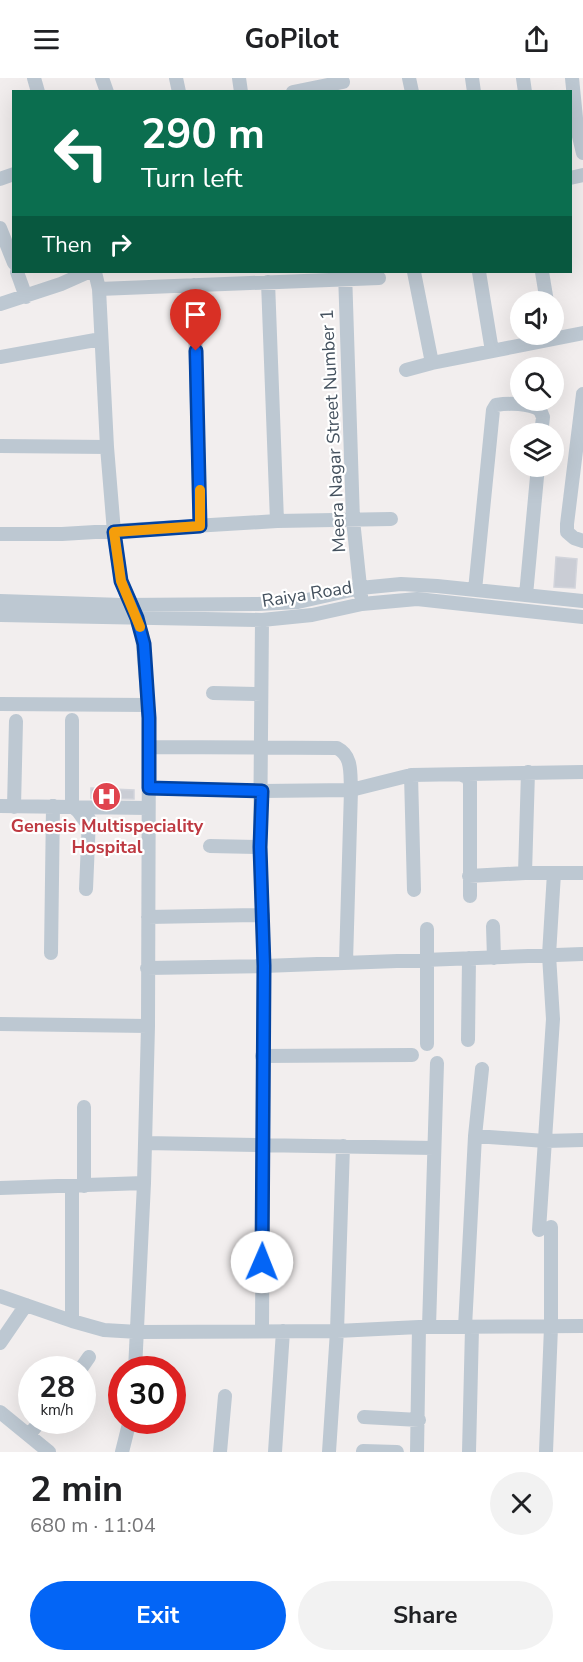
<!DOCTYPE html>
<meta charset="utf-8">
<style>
:root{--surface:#fff;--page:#f2f2f2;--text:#202124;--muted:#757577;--accent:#0365f6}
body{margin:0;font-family:"Nunito Sans",sans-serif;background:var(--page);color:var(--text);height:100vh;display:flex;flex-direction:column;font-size:22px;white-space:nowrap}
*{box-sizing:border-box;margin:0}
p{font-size:20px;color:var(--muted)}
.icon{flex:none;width:33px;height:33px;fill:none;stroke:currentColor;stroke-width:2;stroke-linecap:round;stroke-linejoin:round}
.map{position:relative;height:1374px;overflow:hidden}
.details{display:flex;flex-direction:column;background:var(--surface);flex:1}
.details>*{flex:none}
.banner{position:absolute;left:12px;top:12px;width:560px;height:183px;border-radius:0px;box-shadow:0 6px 24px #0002;background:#0b6e4f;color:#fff;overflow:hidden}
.controls{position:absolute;left:510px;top:213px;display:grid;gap:12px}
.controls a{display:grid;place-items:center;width:54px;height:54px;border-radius:50%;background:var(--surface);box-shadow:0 6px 24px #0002;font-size:30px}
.speed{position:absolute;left:18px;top:1278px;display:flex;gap:12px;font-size:30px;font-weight:700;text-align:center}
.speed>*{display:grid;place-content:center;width:78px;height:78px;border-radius:50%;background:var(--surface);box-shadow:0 6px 24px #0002;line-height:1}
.speed small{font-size:15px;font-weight:400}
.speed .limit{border:9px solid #d22;background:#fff;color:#111}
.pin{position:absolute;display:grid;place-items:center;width:51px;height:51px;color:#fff;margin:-62px -26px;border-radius:50% 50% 50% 0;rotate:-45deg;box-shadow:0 0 6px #0007}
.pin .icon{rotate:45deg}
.me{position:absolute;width:66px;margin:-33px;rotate:1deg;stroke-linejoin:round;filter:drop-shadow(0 0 4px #0008)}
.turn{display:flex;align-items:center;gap:21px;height:126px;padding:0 30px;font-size:27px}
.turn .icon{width:78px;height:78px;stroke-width:2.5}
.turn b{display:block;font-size:42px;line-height:51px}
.then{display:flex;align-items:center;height:57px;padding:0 30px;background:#0003;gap:12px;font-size:22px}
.round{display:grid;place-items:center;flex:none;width:63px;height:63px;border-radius:32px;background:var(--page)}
.headline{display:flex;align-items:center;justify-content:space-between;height:102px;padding:0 30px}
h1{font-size:36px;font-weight:700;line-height:45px}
.primary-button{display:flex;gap:12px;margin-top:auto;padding:12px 30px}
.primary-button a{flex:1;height:69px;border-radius:36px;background:var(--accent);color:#fff;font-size:24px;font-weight:700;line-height:69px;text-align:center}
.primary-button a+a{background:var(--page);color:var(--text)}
header{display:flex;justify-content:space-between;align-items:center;height:78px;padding:0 30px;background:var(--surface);font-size:27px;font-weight:700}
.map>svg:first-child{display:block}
.building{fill:#cacdd5;stroke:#d2d4db;stroke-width:1.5}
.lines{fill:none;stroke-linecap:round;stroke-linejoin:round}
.minor{stroke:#bdc8d2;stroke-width:14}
.route-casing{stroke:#0242a0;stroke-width:15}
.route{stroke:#0365f6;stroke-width:10}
.slow{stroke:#f59e0b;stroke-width:10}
.labels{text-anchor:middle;stroke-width:4.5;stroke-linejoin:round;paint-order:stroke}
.street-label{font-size:18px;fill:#44515e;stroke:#fff}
.health-label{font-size:18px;font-weight:bold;fill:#be3a42;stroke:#fff}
</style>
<header><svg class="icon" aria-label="menu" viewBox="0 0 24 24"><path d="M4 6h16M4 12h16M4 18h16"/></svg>GoPilot<svg class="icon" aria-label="share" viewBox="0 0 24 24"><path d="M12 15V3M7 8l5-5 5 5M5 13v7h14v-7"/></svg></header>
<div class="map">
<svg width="583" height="1374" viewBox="0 0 583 1374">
<rect width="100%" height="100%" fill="#f2eeee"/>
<path class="building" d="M 556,479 L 577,481 L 575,510 L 554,509 Z
M 91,710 L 134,712 L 134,721 L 91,720 Z"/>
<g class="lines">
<path class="minor" d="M 34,0 L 38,14
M 102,0 L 107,14
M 176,0 L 179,14
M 239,0 L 241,14
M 409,0 L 412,14
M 472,0 L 474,14
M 523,0 L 525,14
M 572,0 L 577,50 L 583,75
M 293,14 L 343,4
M 570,100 L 583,97
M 0,101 L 14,96
M 0,150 L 14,185
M 17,194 L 26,219
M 95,194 L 99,211 L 107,369 L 114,454 L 121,503 L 142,556 L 149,640 L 148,948 L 144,1105 L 135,1292
M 345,194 L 353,442 L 361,518
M 414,194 L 432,285 L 583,255
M 479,194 L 492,273
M 542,194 L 547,224
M 268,204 L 277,443
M 194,207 L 200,448
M 99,211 L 379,200
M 0,226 L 61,206 L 88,194
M 0,279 L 101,261
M 406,292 L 432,285
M 583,316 L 567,446 L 567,454 L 574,460 L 583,463
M 0,368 L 107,369
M 0,456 L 62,456 L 277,443 L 391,441
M 475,512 L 493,332 L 496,327 C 509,325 529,325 540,332 L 543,339 L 541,356
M 526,517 L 538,388
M 0,523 L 122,527 L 258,526 L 298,524 L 360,510 L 401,506 L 437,508 L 583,523
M 0,537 L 262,542 L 312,537 L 362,526 L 417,521 L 583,539
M 213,615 L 261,616
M 0,626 L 148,627
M 72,642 L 72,728 L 78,733 L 89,748
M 149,669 L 337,670 C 353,678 350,696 351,712 L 411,697 L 583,694
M 411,697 L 414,812
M 462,697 L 467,699 L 470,704 L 470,818
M 149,710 L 262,713 L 351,712 L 346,884
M 0,728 L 148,730
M 14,729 L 16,643
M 210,768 L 260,769
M 525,795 L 528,694
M 469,798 L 525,795 L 583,795
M 86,811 L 89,741
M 148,839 L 263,837
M 493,848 L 494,880
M 51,875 L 53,728
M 147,890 L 264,888 L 583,876
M 0,946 L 148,948
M 468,962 L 469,880
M 427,966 L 427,851
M 262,978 L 412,977
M 475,1058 L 545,1063 L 583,1062
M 145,1065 L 434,1070
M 84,1108 L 84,1029
M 0,1110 L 144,1105
M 539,1152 L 553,941 L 549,877 L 554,795
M 0,1218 L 72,1243 L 104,1252 L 138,1254 L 337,1253 L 419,1249 L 583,1248
M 72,1243 L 72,1109
M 429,1249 L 437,985
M 465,1249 L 475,1058 L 482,991
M 262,1253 L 264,888 L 260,769 L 262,542
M 0,1265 L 26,1227
M 80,1292 L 89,1279
M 0,1334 L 49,1374
M 364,1339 L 419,1342
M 29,1357 L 41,1342
M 363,1373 L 397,1374
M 122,1374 L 130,1342
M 220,1374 L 225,1318
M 275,1374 L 283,1253
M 329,1374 L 337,1253 L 343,1068
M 417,1374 L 419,1249
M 469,1374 L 472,1250
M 546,1374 L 551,1249 L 551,1149"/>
</g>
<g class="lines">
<defs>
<path id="route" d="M 196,273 L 200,448 L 114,454 L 121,503 L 137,540 L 144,566 L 149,640 L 149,710 L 262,713 L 260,769 L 264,888 L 262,1184"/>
</defs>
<use href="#route" class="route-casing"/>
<use href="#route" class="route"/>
<path class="slow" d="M 140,549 L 121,503 L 114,454 L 200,448 L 200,412"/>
</g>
<defs>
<symbol id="hospital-disc" viewBox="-11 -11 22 22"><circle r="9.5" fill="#e0444e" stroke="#fff"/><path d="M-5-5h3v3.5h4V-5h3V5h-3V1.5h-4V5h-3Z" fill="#fff"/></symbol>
</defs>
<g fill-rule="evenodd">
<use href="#hospital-disc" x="90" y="702" width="33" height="33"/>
</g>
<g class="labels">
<g class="street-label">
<text transform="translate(333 353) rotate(-93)" y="6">Meera Nagar Street Number 1</text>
<text transform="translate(307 516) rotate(-9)" y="6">Raiya Road</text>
</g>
<g class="health-label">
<text x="107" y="754">Genesis Multispeciality<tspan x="107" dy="21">Hospital</tspan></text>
</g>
</g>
</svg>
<div class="controls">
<a><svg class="icon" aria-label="sound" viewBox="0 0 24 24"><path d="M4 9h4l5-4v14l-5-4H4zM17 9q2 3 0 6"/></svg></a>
<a><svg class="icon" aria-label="search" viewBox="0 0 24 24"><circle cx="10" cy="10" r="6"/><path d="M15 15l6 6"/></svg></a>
<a><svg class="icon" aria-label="layers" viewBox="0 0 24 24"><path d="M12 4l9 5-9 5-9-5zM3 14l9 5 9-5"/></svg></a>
</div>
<div class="speed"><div>28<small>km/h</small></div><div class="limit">30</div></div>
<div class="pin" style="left:196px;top:273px;background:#d93025"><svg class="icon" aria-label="arrive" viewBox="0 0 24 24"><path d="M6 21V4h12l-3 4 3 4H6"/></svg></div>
<svg class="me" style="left:262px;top:1184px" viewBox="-20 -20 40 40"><circle r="19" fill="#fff"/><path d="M0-13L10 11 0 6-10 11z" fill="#0365f6"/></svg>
<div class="banner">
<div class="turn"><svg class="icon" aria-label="left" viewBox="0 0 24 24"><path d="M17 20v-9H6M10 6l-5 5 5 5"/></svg><div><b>290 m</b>Turn left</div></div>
<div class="then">Then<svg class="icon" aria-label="right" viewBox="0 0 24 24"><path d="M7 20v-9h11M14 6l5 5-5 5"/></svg></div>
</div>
</div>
<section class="details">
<div class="headline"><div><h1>2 min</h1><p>680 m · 11:04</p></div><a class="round"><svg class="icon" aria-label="close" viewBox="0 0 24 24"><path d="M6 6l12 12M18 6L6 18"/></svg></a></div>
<div class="primary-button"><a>Exit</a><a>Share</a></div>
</section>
